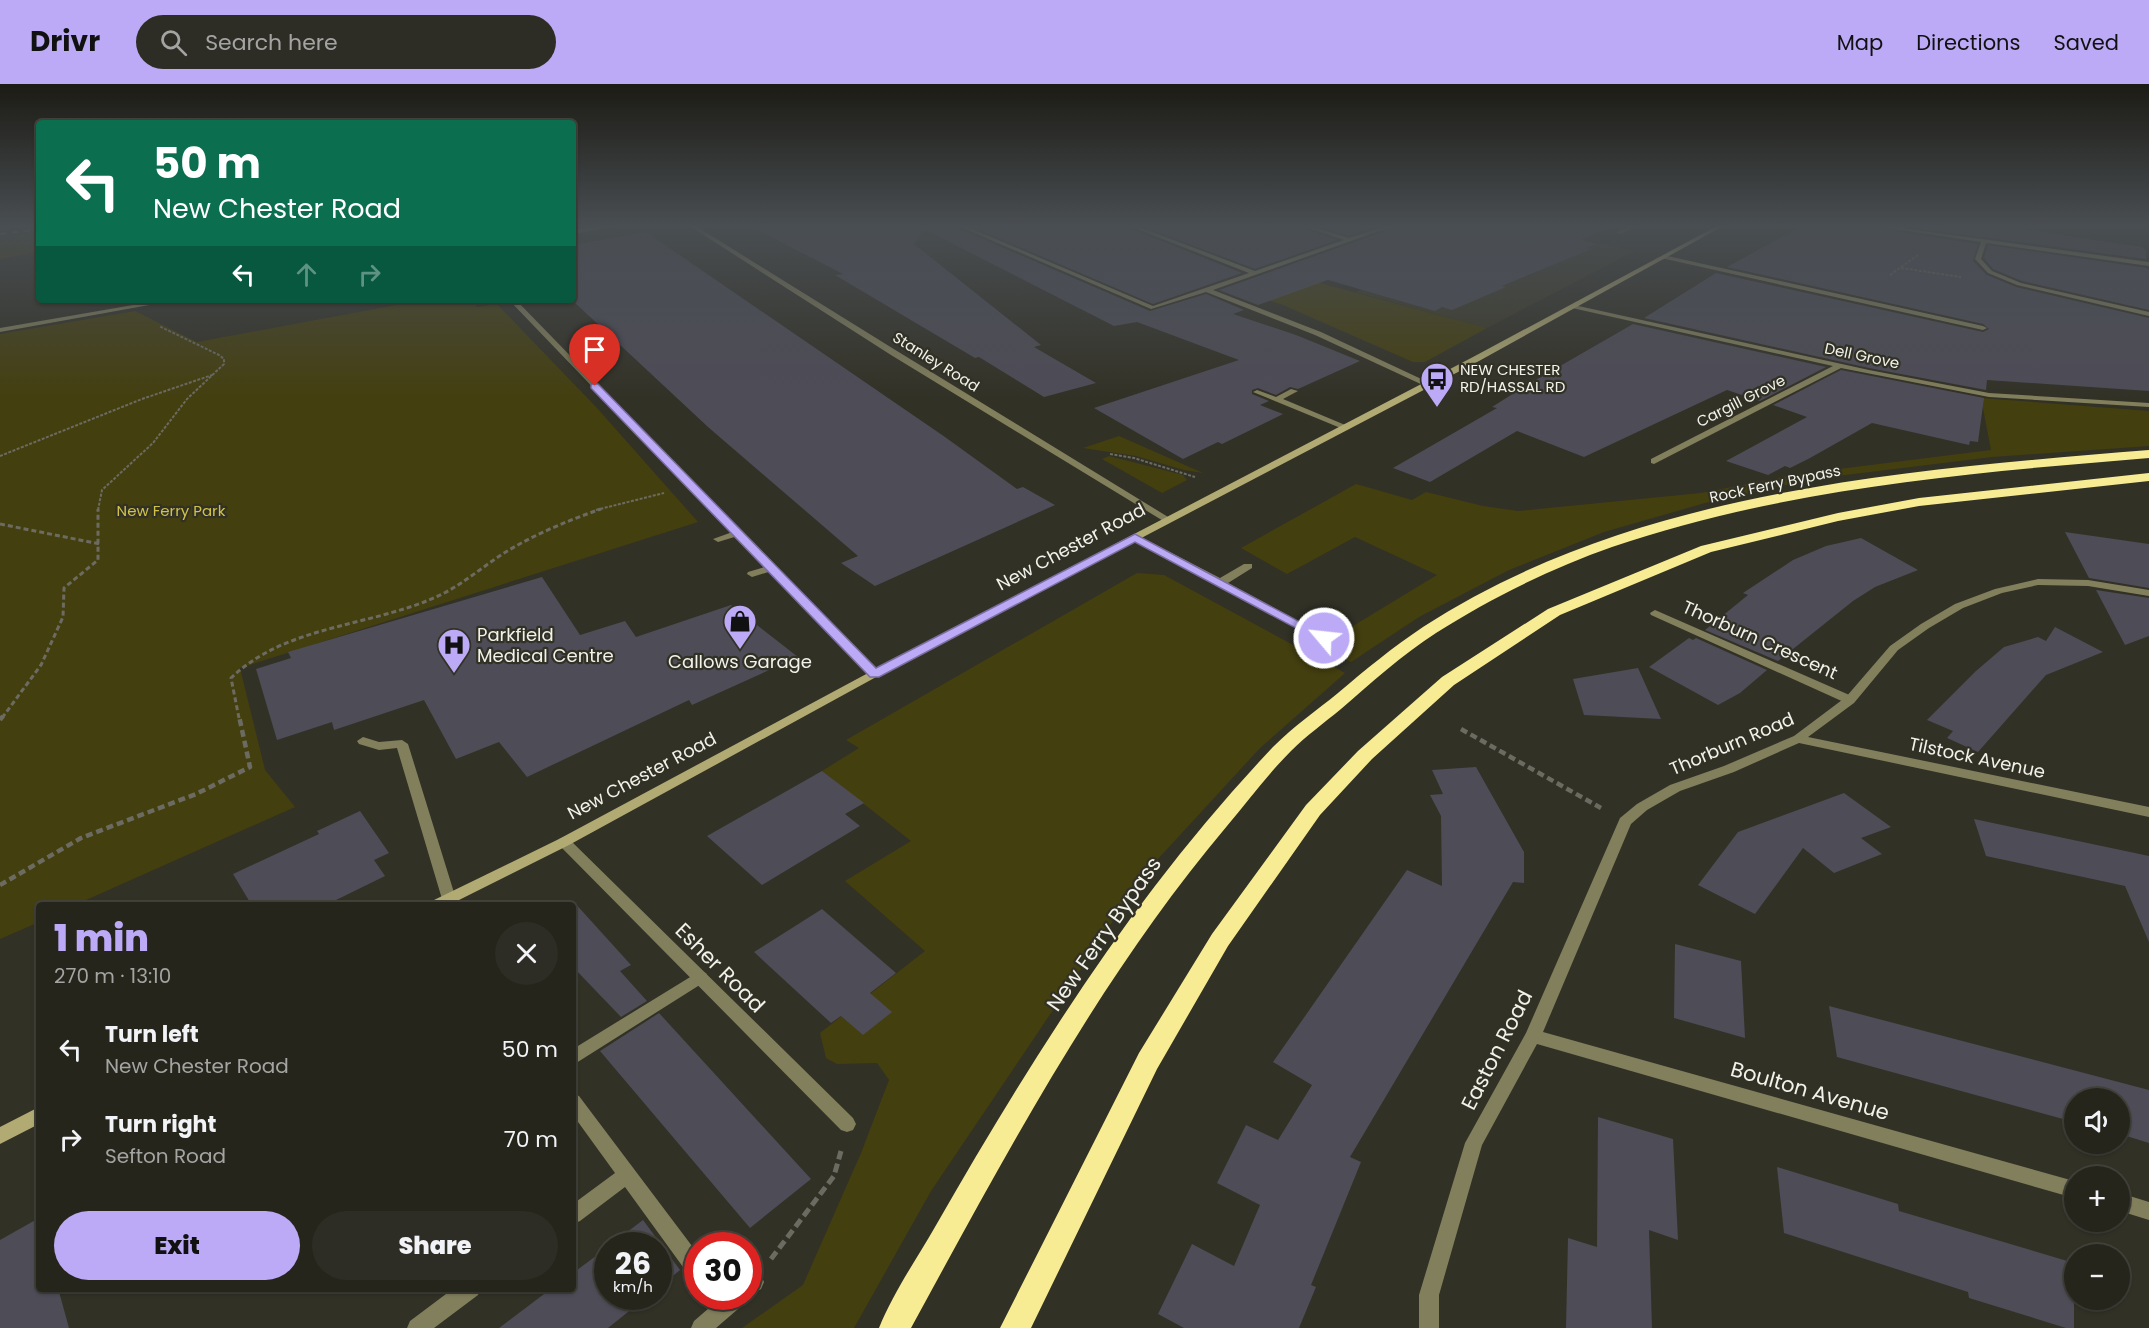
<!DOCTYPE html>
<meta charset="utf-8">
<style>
:root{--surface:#26251c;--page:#2e2d25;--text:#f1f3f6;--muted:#a4a5a3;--line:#42423b;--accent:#bcaaf6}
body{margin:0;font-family:Poppins,sans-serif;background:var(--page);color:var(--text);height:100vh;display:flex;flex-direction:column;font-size:22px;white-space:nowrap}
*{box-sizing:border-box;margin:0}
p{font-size:20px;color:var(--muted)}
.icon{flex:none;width:33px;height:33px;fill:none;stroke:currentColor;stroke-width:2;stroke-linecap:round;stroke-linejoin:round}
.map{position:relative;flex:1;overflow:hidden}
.side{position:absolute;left:36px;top:818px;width:540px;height:390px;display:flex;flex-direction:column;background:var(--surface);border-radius:6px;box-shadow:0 2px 4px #0004,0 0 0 2px var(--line)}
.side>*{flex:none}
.banner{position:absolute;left:36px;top:36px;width:540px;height:183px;border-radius:6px;box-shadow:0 2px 4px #0004,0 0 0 2px var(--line);background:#0b6e4f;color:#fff;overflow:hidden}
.fabs{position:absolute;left:2064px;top:1004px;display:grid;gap:12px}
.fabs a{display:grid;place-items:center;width:66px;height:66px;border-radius:50%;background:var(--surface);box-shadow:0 2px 4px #0004,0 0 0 2px var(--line);font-size:30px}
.speed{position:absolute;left:594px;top:1148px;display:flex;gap:12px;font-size:30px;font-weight:700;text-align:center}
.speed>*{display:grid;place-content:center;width:78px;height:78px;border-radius:50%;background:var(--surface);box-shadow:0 2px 4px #0004,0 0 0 2px var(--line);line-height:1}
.speed small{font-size:15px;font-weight:400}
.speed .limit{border:9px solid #d22;background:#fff;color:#111}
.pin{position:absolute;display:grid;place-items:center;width:51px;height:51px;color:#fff;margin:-62px -26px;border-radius:50% 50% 50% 0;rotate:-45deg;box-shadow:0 0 6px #0007}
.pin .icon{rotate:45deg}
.me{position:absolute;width:66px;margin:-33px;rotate:298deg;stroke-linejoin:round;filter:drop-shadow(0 0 4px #0008)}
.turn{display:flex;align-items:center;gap:21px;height:126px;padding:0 18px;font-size:27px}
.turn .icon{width:78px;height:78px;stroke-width:2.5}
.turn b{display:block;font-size:42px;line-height:51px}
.lanes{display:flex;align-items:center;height:57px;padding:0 18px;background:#0003;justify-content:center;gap:30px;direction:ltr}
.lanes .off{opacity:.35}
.round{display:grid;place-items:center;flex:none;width:63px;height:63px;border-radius:32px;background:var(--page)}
.head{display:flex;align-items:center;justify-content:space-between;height:102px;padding:0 18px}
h1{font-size:36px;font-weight:800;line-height:45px;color:var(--accent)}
.cta{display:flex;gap:12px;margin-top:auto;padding:12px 18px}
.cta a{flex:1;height:69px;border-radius:36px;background:var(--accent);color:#111;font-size:24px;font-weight:800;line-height:69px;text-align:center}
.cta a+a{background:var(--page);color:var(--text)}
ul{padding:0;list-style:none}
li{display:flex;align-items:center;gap:18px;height:90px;padding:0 18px}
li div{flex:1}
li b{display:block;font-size:22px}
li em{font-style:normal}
header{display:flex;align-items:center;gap:36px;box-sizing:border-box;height:84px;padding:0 30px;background:var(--accent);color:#111}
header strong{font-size:28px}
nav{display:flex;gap:33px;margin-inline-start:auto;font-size:21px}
.search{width:420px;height:54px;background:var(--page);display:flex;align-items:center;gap:15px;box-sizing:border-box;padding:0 21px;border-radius:33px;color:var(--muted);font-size:22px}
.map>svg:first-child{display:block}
.built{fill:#3b3a28}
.green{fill:#443f0f}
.building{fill:#4e4c57}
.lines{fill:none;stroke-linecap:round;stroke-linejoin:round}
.path-far3{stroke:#6c6b61;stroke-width:2;stroke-dasharray:3 1.5;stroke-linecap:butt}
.path-far2{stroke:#6c6b61;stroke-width:3;stroke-dasharray:5 3;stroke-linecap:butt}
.path-far1{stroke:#6c6b61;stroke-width:4.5;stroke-dasharray:7 4;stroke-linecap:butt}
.path{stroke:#6c6b61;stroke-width:5;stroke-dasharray:9 4.5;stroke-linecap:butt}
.lane{fill:#827f5c;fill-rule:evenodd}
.street{fill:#827f5c;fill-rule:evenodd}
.secondary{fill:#b1ab73;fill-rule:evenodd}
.highway{fill:#f7ec93;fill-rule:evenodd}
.rail{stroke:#8c8c82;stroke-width:2;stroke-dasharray:6 6;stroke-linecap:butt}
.route{fill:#bcaaf6;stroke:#7a6ea0;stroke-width:1.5}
.labels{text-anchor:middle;stroke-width:4.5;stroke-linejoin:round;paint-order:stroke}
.far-street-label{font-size:15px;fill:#f2f2ea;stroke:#323126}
.far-poi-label{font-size:15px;fill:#f2f2ea;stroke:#323126;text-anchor:start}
.far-park-label{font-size:15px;fill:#d1c348;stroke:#323126}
.street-label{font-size:18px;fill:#f2f2ea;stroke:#323126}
.poi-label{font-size:18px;fill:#f2f2ea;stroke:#323126;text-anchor:start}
.near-street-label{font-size:21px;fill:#f2f2ea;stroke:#323126}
</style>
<header>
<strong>Drivr</strong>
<div class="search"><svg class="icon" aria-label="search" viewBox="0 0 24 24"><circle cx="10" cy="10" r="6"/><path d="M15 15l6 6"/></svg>Search here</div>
<nav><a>Map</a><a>Directions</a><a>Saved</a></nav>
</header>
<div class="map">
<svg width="2149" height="1244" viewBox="0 0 2149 1244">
<rect width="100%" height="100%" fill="#323126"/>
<path class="built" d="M 0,141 L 39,141 L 39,151 L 0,157 Z
M 1510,141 L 1635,167 L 1487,244 L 1355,208 Z"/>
<path class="green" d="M 39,148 L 39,167 L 0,175 L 0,153 Z
M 1279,188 L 1487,244 L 1425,278 L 1413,278 L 1283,221 L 1237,206 Z
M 423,216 L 472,216 L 477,223 L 497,220 L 597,324 L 698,438 L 240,584 L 265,686 L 295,723 L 77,820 L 39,820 L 39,838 L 0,855 L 0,250 L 135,227 L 197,258 Z
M 1981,314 L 2149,327 L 2149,362 L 1992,373 L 1813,395 L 1705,419 L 1604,448 L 1509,486 L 1419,533 L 1351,578 L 1320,562 L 1437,491 L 1355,453 L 1287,490 L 1241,464 L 1356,400 L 1412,416 L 1426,408 L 1483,422 L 1518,427 L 1701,409 L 1799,390 L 1991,366 Z
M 1119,352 L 1203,389 L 1184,386 L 1136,372 L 1083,364 Z
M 1109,372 L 1183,391 L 1187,396 L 1162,409 L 1102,375 Z
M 1137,489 L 1164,491 L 1345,589 L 1260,664 L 1146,788 L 931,1107 L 854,1244 L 742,1244 L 803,1201 L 861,1069 L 889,996 L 877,979 L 837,980 L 826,974 L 820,949 L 925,867 L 845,797 L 911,757 L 822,687 L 859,664 L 846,656 Z"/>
<path class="building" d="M 748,141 L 954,141 L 955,143 L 1150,227 L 1206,210 L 1244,226 L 1233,230 L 1296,251 L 1360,277 L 1298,305 L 1290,303 L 1276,311 L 1258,304 L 1252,306 L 1252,310 L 1269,317 L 1260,321 L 1283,330 L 1222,360 L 1218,358 L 1183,375 L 1094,324 L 1239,276 L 1137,238 L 1114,242 L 924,145 L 914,160 L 1041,261 L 1034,263 L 1096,299 L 1044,313 L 979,273 L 975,274 L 835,191 L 843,190 Z
M 968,141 L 1125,141 L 1126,143 L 1242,189 L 1153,220 Z
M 1139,141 L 1298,141 L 1299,143 L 1337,156 L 1255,185 Z
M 1313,141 L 1383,141 L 1349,152 Z
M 1398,141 L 1615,141 L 1581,156 L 1596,160 L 1587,164 L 1591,165 L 1502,202 L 1506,203 L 1452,226 L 1442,223 L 1435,227 L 1328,196 L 1258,221 L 1219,206 L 1397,143 Z
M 1804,141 L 1865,141 L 1867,143 L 1978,160 L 1973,177 L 1987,191 L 2016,203 L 2149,234 L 2149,307 L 1987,296 L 1986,306 L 1869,284 L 1644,234 L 1716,189 L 1983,248 L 1989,245 L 1983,240 L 1727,183 Z
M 1892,141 L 1973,141 L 1996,144 L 1996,141 L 2142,163 L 2146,166 L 2146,175 Z
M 646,148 L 945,353 L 1017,405 L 1023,403 L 1055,421 L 875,502 L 841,479 L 858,472 L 708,343 L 573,217 L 573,161 Z
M 1988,161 L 2147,184 L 2149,186 L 2149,226 L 2022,197 L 1993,185 L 1984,174 Z
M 1633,240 L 1826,283 L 1760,317 L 1727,306 L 1584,373 L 1517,347 L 1430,398 L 1393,384 L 1497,324 L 1492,323 L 1522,304 Z
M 1841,286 L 1984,314 L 1978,358 L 1970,357 L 1969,361 L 1872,339 L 1810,374 L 1790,384 L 1785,382 L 1768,391 L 1726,377 L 1807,333 L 1773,321 Z
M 2065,448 L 2149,460 L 2149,504 L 2089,494 Z
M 1861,454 L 1918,486 L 1875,503 L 1853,517 L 1778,577 L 1705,546 L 1748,511 L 1743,509 L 1793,476 L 1826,462 Z
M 542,493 L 580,551 L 625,537 L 636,553 L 731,521 L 798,573 L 692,621 L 689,616 L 527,693 L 499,658 L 456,675 L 424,616 L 334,646 L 332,638 L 277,656 L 256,585 L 291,574 L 288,568 Z
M 2096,506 L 2149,514 L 2149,552 L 2125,561 Z
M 2055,543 L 2103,568 L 2046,591 L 1978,668 L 1947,654 L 1953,647 L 1927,636 L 1976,587 L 2004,563 L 2038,553 L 2046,557 Z
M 1689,554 L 1693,556 L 1696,554 L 1767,586 L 1740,609 L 1718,621 L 1649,583 Z
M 1638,584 L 1661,635 L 1584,631 L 1573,595 Z
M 1476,683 L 1524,768 L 1524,799 L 1513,798 L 1350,1073 L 1361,1078 L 1311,1201 L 1316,1203 L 1299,1244 L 1184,1244 L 1158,1230 L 1192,1160 L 1234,1182 L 1260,1121 L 1217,1099 L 1246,1041 L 1278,1056 L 1312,1001 L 1273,978 L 1407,786 L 1442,802 L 1441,732 L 1430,711 L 1443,710 L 1432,686 Z
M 822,687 L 864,719 L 845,730 L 860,742 L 762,801 L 707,752 Z
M 1844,709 L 1891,743 L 1861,754 L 1882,770 L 1834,789 L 1803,764 L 1755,830 L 1698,801 L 1738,748 Z
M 360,727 L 389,769 L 374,776 L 385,792 L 328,820 L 251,820 L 233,790 L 319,750 L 317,747 Z
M 1974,735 L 2149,772 L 2149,858 L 2125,802 L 1986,772 Z
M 573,817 L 631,881 L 620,887 L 647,917 L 621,933 L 573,883 Z
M 822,825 L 896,889 L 870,909 L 892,928 L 863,951 L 841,932 L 831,939 L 754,868 Z
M 1675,860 L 1741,877 L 1745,954 L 1674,934 Z
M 1829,922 L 2149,1006 L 2149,1059 L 2120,1050 L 2120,1014 L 2074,1014 L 2074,1038 L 1837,973 Z
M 659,929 L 811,1095 L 750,1144 L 600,967 Z
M 1598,1033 L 1673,1055 L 1678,1156 L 1649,1146 L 1652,1244 L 1566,1244 L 1568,1154 L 1597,1163 Z
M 1777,1083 L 1898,1120 L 1899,1127 L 2074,1179 L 2074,1244 L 2066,1244 L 1969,1214 L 1968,1208 L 1784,1149 Z
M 39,1134 L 39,1204 L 58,1204 L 69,1244 L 0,1244 L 0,1156 Z
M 643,1136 L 680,1186 L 658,1204 L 658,1161 L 610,1161 Z
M 608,1163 L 608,1212 L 648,1212 L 608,1244 L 499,1244 L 552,1204 L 573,1204 L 573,1189 Z"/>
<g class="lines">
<path class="path-far3" d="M 1901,184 L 1961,193
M 1890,191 L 1918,171
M 1110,370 L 1134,374 L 1195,393
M 0,372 L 142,315 L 212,291
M 98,426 L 102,406 L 153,359 L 187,315 L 224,280 L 224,275 L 219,271 L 159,242
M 596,426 L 664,409"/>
<path class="path-far2" d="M 0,440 L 100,460
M 2,634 L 41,581 L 63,533 L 64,504 L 98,476 L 98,425
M 239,634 L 231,594 C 286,541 369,543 436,513 C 463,501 484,481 509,466 C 538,449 569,436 601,425"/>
<path class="path-far1" d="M 0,636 L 3,632
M 1461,645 L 1601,724
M 0,801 L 81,754 L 196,710 L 250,683 L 239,632"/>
<path class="path" d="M 771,1175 L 834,1092 L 841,1067"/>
<path class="lane" d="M 738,446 L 743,449 L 741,451 L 718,458 L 713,455 Z
M 771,481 L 775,482 L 775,486 L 752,493 L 747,490 L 748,488 Z
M 1655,526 L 1854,613 L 1856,616 L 1850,620 L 1846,619 L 1651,531 L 1650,529 Z
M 363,653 L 379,658 L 402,656 L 408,660 L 456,815 L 454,819 L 449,820 L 444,819 L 442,815 L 397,664 L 379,666 L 359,660 L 357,657 Z
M 700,887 L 706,889 L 708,893 L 706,897 L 573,981 L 573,965 Z
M 573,1009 L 579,1012 L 698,1170 L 698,1196 L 691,1194 L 625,1103 L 580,1137 L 573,1140 L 573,1120 L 615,1089 L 573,1031 Z
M 454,1204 L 481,1204 L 478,1211 L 434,1244 L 407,1244 L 410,1237 Z"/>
<path class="street" d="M 611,141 L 622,141 L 573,150 L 573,146 Z
M 688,141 L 694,141 L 897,267 L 1173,436 L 1168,439 L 1165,438 L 891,271 Z
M 956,141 L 963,141 L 1153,222 L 1249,189 L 1127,141 L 1134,141 L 1255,187 L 1344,156 L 1300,141 L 1307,141 L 1349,154 L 1389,141 L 1396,141 L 1213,206 L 1321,248 L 1432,300 L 1425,302 L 1315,251 L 1206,208 L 1151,225 Z
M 1632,141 L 1639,141 L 1621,150 L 1616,149 Z
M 1867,141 L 1879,141 L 2149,178 L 2149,182 L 1986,159 L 1981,175 L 1992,187 L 2021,199 L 2149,228 L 2149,232 L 2017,201 L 1988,189 L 1975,175 L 1981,158 Z
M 1663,171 L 1983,242 L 1987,244 L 1983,246 L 1661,174 Z
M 162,216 L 177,216 L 0,248 L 0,244 Z
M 481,216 L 488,216 L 485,218 Z
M 509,216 L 516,216 L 878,588 L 880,590 L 878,592 L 870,592 Z
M 1574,221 L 1869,286 L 1989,309 L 2149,319 L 2149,323 L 1989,313 L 1841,284 L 1654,380 L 1651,379 L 1651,375 L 1833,282 L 1572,224 L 1572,222 Z
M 1291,305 L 1298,307 L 1283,315 L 1350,343 L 1343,345 L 1253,308 L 1257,306 L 1276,313 Z
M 1135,450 L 1220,494 L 1244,480 L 1252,480 L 1252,484 L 1228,499 L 1330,554 L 1324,557 L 1320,556 L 1132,455 L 1130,453 Z
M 2038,495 L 2088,496 L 2149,506 L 2149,512 L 2088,502 L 2038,501 L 2002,509 L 1963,524 L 1929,544 L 1898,566 L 1854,619 L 1808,653 L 2149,723 L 2149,733 L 1799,659 L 1734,688 L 1680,707 L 1647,726 L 1631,740 L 1543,948 L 2074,1097 L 2074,1114 L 1537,960 L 1482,1061 L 1439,1211 L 1439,1244 L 1419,1244 L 1419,1211 L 1465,1059 L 1526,949 L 1620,734 L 1637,720 L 1670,701 L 1724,682 L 1794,652 L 1846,613 L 1890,562 L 1921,540 L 1955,520 L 1995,505 Z
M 564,753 L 569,755 L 853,1034 L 856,1040 L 853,1046 L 847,1048 L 841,1046 L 559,761 L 557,758 L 559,755 Z
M 2120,1109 L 2149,1118 L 2149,1136 L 2120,1127 Z
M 754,1188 L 761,1191 L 764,1198 L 761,1205 L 748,1213 L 745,1219 L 716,1244 L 691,1244 L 694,1237 L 723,1212 L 748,1212 L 748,1190 Z"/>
<path class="secondary" d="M 1719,141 L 1725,141 L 1479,277 L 878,592 L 569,761 L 451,820 L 432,820 L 434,816 L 559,755 L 870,588 L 1473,273 Z
M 39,1023 L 39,1040 L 0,1060 L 0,1043 Z"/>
<path class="highway" d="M 2149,366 L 2149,374 C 1967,389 1786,404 1612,463 C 1552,484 1489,515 1436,549 C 1402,571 1371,599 1341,625 C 1324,639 1306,652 1291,667 C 1268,690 1248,717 1227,742 C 1099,894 1006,1070 911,1244 L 879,1244 C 893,1209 916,1176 935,1143 C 975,1073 1016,1004 1060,937 C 1123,840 1194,746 1274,662 C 1293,643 1317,626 1338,609 C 1365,586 1393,563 1423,543 C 1634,406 1905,386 2149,366 Z
M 2149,389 L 2149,397 L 1919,422 L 1838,437 L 1711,468 L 1560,531 L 1454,601 L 1372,675 L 1320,731 L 1228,862 L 1157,985 L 1031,1244 L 1000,1244 L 1139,969 L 1212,850 L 1306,721 L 1358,667 L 1442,593 L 1548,525 L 1701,462 L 1838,429 L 1919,414 Z"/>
<path class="rail" d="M 0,150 L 39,145"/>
</g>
<linearGradient id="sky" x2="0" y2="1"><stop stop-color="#1c1b15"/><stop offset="0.45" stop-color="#494e52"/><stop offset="1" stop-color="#494e52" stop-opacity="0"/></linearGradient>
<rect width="2149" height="315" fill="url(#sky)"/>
<path class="route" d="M 591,300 L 598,300 L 876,584 L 1135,450 L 1330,554 L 1329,557 L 1320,557 L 1135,458 L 879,593 L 870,593 L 591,304 Z"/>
<defs>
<symbol id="bus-pin" viewBox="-11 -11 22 30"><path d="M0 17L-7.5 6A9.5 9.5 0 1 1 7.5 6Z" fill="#bcaaf6" stroke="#323126"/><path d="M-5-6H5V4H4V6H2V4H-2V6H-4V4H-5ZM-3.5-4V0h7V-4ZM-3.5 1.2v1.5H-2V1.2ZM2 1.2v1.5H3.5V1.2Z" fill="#111"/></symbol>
<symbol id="shop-pin" viewBox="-11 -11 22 30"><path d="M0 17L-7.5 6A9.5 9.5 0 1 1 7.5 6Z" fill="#bcaaf6" stroke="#323126"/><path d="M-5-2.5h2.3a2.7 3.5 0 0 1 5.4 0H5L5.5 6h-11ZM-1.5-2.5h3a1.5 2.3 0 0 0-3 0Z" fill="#111"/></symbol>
<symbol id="hospital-pin" viewBox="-11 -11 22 30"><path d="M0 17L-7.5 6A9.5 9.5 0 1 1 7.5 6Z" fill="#bcaaf6" stroke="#323126"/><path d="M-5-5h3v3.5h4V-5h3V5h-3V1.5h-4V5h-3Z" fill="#111"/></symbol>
</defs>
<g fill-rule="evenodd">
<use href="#bus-pin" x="1418" y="276" width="38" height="52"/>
<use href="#shop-pin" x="721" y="518" width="38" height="52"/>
<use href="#hospital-pin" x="435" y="542" width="38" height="52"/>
</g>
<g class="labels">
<g class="far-street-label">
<text transform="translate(1862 272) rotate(12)" y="5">Dell Grove</text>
<text transform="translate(936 278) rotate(32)" y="5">Stanley Road</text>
<text transform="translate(1741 317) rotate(-27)" y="5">Cargill Grove</text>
<text transform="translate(1775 400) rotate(-12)" y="5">Rock Ferry Bypass</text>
</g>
<g class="far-poi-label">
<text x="1460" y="291">NEW CHESTER<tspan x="1460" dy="17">RD/HASSAL RD</tspan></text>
</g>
<g class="far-park-label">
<text x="171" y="432">New Ferry Park</text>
</g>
<g class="street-label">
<text transform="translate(1071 463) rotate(-28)" y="6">New Chester Road</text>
<text transform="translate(1760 556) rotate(24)" y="6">Thorburn Crescent</text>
<text transform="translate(1732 660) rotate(-23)" y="6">Thorburn Road</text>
<text transform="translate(1977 674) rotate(12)" y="6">Tilstock Avenue</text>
<text transform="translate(642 692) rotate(-28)" y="6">New Chester Road</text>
</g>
<g class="poi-label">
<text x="477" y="557">Parkfield<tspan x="477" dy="21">Medical Centre</tspan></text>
<text x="740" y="584" text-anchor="middle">Callows Garage</text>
</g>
<g class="near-street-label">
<text transform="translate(1104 850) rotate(-55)" y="7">New Ferry Bypass</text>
<text transform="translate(720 884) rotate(45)" y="7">Esher Road</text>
<text transform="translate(1497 966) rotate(-63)" y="7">Easton Road</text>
<text transform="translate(1810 1007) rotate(16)" y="7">Boulton Avenue</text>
</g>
</g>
</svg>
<div class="fabs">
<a><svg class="icon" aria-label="sound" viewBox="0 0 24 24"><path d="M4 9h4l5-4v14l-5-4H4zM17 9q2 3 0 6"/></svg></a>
<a>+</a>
<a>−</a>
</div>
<div class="speed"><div>26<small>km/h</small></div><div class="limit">30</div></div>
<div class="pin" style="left:595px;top:302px;background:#d93025"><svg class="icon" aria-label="arrive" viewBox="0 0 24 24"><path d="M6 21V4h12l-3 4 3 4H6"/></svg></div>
<svg class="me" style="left:1324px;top:554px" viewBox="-20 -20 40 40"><circle r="17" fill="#bcaaf6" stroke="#fff" stroke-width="3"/><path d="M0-11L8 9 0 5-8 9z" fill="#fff"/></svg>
<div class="banner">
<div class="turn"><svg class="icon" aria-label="left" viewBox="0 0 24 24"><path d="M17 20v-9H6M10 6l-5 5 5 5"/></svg><div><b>50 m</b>New Chester Road</div></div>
<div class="lanes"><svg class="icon" aria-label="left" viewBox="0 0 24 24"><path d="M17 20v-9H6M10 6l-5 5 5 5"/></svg><svg class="icon off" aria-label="ahead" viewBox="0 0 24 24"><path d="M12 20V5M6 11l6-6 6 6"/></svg><svg class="icon off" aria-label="right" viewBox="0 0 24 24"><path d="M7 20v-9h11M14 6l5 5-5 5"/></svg></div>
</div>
<section class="side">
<div class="head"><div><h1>1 min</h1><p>270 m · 13:10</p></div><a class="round"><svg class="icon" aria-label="close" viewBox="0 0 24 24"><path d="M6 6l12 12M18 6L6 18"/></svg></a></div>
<ul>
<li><svg class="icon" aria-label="left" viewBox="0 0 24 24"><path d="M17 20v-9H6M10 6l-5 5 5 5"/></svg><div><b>Turn left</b><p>New Chester Road</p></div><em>50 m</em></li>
<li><svg class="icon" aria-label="right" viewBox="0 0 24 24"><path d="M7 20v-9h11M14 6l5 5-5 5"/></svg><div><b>Turn right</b><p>Sefton Road</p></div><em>70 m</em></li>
</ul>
<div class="cta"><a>Exit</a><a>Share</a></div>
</section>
</div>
